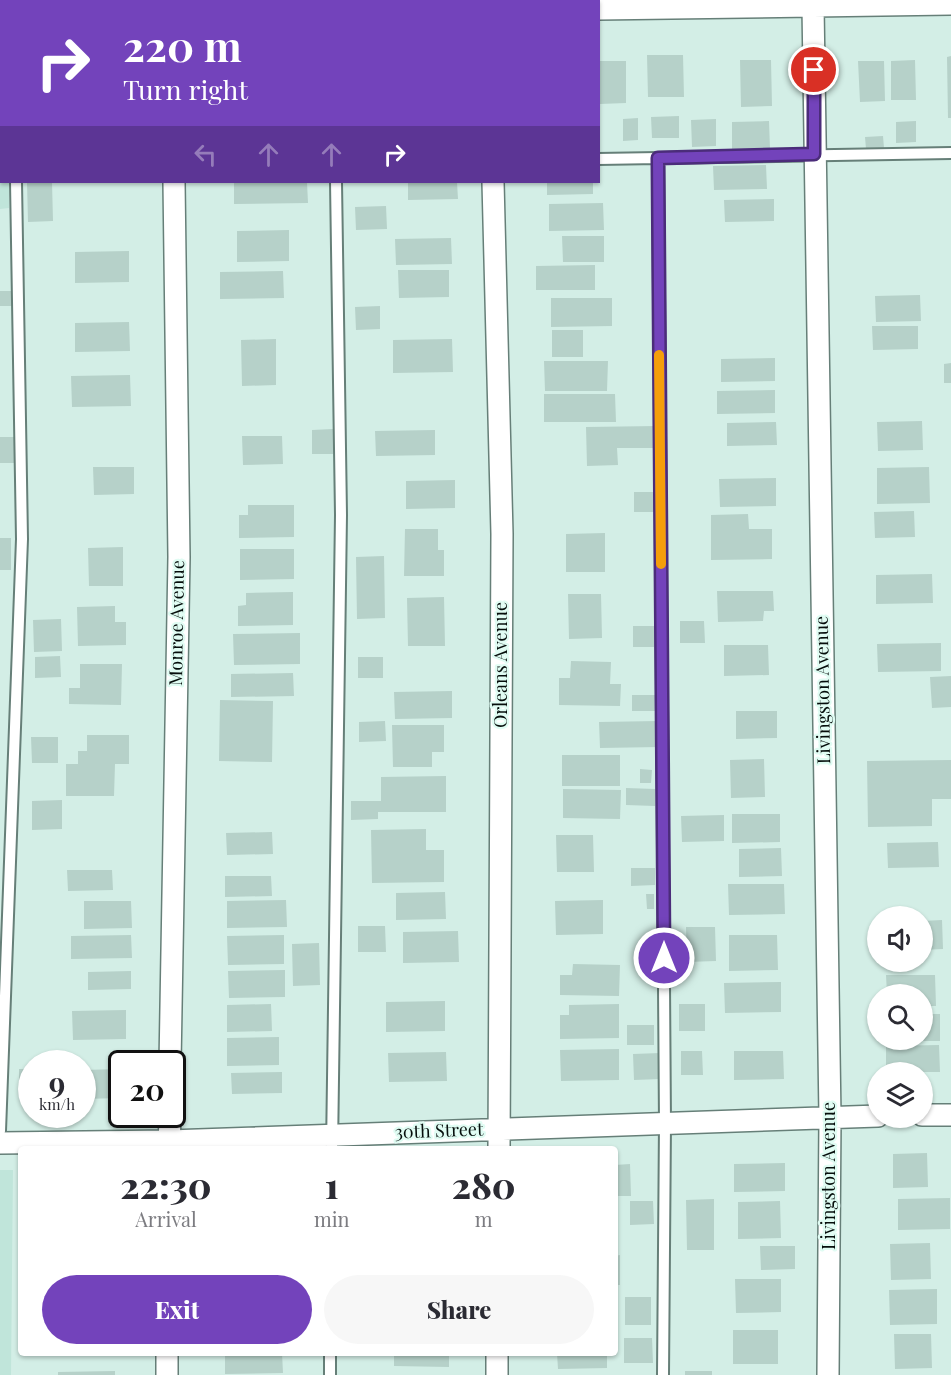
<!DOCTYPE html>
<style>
:root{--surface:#fff;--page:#f7f7f7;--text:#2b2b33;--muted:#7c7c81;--accent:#7343bb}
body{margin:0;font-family:"Playfair Display",serif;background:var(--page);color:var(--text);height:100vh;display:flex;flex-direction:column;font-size:22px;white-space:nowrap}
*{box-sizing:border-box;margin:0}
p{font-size:20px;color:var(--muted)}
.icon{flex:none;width:33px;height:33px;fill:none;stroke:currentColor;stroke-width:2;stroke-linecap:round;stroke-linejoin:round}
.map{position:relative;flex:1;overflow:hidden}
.side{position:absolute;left:18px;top:1146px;width:600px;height:210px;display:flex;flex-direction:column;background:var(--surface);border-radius:6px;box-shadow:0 2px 4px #0004}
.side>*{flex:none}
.top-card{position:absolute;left:0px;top:0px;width:600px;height:183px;box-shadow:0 2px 4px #0004;background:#7343bb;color:#fff;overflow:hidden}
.controls{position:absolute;left:867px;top:906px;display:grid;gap:12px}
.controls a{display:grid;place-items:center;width:66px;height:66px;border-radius:50%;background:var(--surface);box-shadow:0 2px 4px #0004;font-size:30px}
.speed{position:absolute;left:18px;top:1050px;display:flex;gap:12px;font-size:30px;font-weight:700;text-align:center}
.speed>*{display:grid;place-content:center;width:78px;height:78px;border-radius:50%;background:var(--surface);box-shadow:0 2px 4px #0004;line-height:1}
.speed small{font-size:15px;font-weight:400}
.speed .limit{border:3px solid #111;border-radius:9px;background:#fff;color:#111}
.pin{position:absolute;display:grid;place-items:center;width:51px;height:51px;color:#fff;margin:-26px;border:3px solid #fff;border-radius:50%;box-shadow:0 2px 6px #0007}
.me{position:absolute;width:66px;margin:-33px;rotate:0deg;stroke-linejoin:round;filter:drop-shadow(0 0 4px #0008)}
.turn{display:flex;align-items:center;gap:21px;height:126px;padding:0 24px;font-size:27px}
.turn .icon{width:78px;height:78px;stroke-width:2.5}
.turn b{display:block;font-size:42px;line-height:51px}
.lanes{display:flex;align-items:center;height:57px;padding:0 24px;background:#0003;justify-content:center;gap:30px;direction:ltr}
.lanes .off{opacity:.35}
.eta{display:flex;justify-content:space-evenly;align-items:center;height:102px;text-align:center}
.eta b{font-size:36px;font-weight:800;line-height:42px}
.cta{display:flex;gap:12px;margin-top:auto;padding:12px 24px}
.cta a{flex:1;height:69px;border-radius:36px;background:var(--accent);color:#fff;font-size:24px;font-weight:800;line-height:69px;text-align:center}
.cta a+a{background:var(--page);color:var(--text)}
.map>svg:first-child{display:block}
.built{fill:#c0e5da}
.building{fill:#b6d1c9}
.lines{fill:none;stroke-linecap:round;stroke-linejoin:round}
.service-casing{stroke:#667f78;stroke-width:14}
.minor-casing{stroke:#667f78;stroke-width:24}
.service{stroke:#fff;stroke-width:10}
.minor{stroke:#fff;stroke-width:21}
.route-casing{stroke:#4b2c7a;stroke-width:15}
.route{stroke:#7343bb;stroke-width:10}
.slow{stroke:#f59e0b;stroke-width:10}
.labels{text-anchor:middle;stroke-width:4.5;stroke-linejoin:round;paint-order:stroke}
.street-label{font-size:18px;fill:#050d0b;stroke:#e0fcf3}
</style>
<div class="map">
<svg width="951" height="1375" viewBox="0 0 951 1375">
<rect width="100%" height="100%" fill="#d3eee6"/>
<path class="built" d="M 0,30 L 2,30 L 2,182 L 9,182 L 9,208 L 0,209 Z
M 0,1170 L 13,1170 L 11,1375 L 0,1375 Z"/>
<path class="building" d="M 647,55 L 683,55 L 684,97 L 648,97 Z
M 951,56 L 951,118 L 948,118 L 947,57 Z
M 740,60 L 771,60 L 772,106 L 741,107 Z
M 915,60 L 916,100 L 891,100 L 891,61 Z
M 599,61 L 626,61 L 626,103 L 600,104 Z
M 858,61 L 884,61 L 885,101 L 860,102 Z
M 679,116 L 679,138 L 652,138 L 651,117 Z
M 638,118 L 638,140 L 623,141 L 623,119 Z
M 716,119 L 716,146 L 692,147 L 691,120 Z
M 769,121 L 770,149 L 732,149 L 732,122 Z
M 916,121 L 916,142 L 896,143 L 896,122 Z
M 883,136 L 884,148 L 866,149 L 865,137 Z
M 766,165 L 767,189 L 714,190 L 713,166 Z
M 27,182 L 52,182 L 53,221 L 28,222 Z
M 234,182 L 307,182 L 308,203 L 234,204 Z
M 408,182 L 457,182 L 458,199 L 408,200 Z
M 547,182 L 593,182 L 593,194 L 547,195 Z
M 774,199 L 774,221 L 725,222 L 724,200 Z
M 603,203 L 604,230 L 549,231 L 549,204 Z
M 386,206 L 387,229 L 356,230 L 355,207 Z
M 289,230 L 289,261 L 237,262 L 237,231 Z
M 562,236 L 604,236 L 604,262 L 563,262 Z
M 451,238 L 452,264 L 396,265 L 395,239 Z
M 129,251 L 129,282 L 75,283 L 75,252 Z
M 595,265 L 595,290 L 536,290 L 536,266 Z
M 398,270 L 449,270 L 449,297 L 399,298 Z
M 283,271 L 284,298 L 220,299 L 220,272 Z
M 0,291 L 11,291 L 12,306 L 0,306 Z
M 920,295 L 921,321 L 876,322 L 875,296 Z
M 551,298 L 612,298 L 612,326 L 551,327 Z
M 380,306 L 380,329 L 356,330 L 355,307 Z
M 129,322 L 130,351 L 75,352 L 75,323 Z
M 872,326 L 918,326 L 918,349 L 873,350 Z
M 552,330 L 583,330 L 583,357 L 552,357 Z
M 276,339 L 276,385 L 242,386 L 241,340 Z
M 452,339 L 453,372 L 393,373 L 393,340 Z
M 775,358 L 775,381 L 721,382 L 721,359 Z
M 544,361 L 608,361 L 607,391 L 545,391 Z
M 951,363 L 951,383 L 944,383 L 944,364 Z
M 130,375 L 131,406 L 72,407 L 71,376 Z
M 775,390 L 775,413 L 717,414 L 717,391 Z
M 544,394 L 615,394 L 616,422 L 544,422 Z
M 922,421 L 923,450 L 878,451 L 877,422 Z
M 776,422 L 777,445 L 727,446 L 727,423 Z
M 657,426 L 657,448 L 617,448 L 618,465 L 587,466 L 586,427 Z
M 333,429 L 333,454 L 312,454 L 312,430 Z
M 435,430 L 435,455 L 376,456 L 375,431 Z
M 242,436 L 282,436 L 283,464 L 243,465 Z
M 0,437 L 14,437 L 14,463 L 0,463 Z
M 93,467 L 134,467 L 134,494 L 94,495 Z
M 929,467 L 930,503 L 877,504 L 877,468 Z
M 776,478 L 776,506 L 720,507 L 719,479 Z
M 455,480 L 455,508 L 406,509 L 406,481 Z
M 634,492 L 654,492 L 654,512 L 634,512 Z
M 248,505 L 294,505 L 294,537 L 239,538 L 239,515 L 248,515 Z
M 914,511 L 915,537 L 875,538 L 874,512 Z
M 748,514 L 749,529 L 772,529 L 772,559 L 711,560 L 711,515 Z
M 405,529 L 438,529 L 438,550 L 444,550 L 444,576 L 404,576 Z
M 605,533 L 605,572 L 566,572 L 566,534 Z
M 0,538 L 11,538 L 11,570 L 0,570 Z
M 123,547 L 123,586 L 89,586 L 88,548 Z
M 240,549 L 294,549 L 294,579 L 240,580 Z
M 384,556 L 385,618 L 357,619 L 356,557 Z
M 932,574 L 933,603 L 876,604 L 876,575 Z
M 717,591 L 773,591 L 774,611 L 764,611 L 763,621 L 718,622 Z
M 293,592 L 293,625 L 238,626 L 238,606 L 246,605 L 246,593 Z
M 568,594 L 601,594 L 602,638 L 569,639 Z
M 444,597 L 445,646 L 408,646 L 407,598 Z
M 115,606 L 115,622 L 126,622 L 126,645 L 78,646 L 77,607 Z
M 61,619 L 62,651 L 34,652 L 33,620 Z
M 680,621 L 704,621 L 705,643 L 680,643 Z
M 633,626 L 654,626 L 654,647 L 633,647 Z
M 300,633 L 300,664 L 234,665 L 233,634 Z
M 941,643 L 941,671 L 878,672 L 877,644 Z
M 724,645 L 768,645 L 769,675 L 724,676 Z
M 60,656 L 61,677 L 35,678 L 35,657 Z
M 358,657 L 383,657 L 383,678 L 358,678 Z
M 571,661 L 611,662 L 610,684 L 621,684 L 620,706 L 559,705 L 559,678 L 570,678 Z
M 80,664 L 122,664 L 121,705 L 69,704 L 69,688 L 80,688 Z
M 293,673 L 294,696 L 231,697 L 231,674 Z
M 951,676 L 951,707 L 932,708 L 930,677 Z
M 452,691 L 452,718 L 395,719 L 394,692 Z
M 632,695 L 657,695 L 657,711 L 632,711 Z
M 220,700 L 273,701 L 272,762 L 219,761 Z
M 736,711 L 777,711 L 777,738 L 736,739 Z
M 385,721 L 386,741 L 359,742 L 359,722 Z
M 658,721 L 659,747 L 600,748 L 599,722 Z
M 392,725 L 444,725 L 444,752 L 432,752 L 432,767 L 393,767 Z
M 87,735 L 129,735 L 129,764 L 115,764 L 114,796 L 66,796 L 66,764 L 78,764 L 78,751 L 87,751 Z
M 31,737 L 58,737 L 58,763 L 32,763 Z
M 562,755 L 620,755 L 620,786 L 562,786 Z
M 764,759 L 765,797 L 731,798 L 730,760 Z
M 951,760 L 951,799 L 932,799 L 932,826 L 868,827 L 867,761 Z
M 640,769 L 652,770 L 651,783 L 640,783 Z
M 446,776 L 446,812 L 378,812 L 378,819 L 351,820 L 351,801 L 381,801 L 381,777 Z
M 626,788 L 655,789 L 655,806 L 626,805 Z
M 563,789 L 621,790 L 620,819 L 563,818 Z
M 62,800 L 62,829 L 32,830 L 32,801 Z
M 732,814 L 780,814 L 780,842 L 732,843 Z
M 724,815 L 724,841 L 682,842 L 681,816 Z
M 426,829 L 426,850 L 444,850 L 444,882 L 372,883 L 371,830 Z
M 272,832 L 273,854 L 227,855 L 226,833 Z
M 556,835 L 593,835 L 594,872 L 557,872 Z
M 938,842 L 939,867 L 888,868 L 887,843 Z
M 781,848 L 782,876 L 739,877 L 739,849 Z
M 631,868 L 655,868 L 655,885 L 631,886 Z
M 67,870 L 112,870 L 113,890 L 68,891 Z
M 225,876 L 271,876 L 272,896 L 225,897 Z
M 728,884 L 784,884 L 785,914 L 729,915 Z
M 445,892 L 446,919 L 396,920 L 396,893 Z
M 646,894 L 654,894 L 654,909 L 647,909 Z
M 286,900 L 287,927 L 227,928 L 227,901 Z
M 603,900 L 603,934 L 556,935 L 555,901 Z
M 84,901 L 131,901 L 132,928 L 84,929 Z
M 942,920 L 943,949 L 922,950 L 922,921 Z
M 358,926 L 385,926 L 386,952 L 358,952 Z
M 686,927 L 715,927 L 716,961 L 687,962 Z
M 458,931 L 459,962 L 403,963 L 403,932 Z
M 131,935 L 132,958 L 71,959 L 71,936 Z
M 284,935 L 284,964 L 228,965 L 227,936 Z
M 729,935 L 777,935 L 778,970 L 729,971 Z
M 319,943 L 320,985 L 293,986 L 292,944 Z
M 573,964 L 620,965 L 619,996 L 560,995 L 560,975 L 572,975 Z
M 285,970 L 285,997 L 229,998 L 228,971 Z
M 131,971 L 131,989 L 88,990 L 88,972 Z
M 886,975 L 935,975 L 936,1006 L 922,1006 L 922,994 L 887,994 Z
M 781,982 L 781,1012 L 725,1013 L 724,983 Z
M 445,1001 L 445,1031 L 386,1032 L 386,1002 Z
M 271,1004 L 272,1031 L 227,1032 L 227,1005 Z
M 619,1004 L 619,1038 L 560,1039 L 560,1015 L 569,1015 L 569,1005 Z
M 679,1004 L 705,1004 L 705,1031 L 679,1031 Z
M 126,1010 L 126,1039 L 73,1040 L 72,1011 Z
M 922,1014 L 940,1014 L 940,1041 L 922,1041 Z
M 627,1025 L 654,1025 L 654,1045 L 627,1045 Z
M 279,1037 L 279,1065 L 227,1066 L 227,1038 Z
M 939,1045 L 940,1072 L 886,1072 L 886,1046 Z
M 619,1049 L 619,1080 L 561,1081 L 560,1050 Z
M 681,1051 L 702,1051 L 703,1075 L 681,1075 Z
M 734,1051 L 783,1051 L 784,1079 L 734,1080 Z
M 446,1052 L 447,1081 L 389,1082 L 388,1053 Z
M 660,1053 L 660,1079 L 634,1080 L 633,1054 Z
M 19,1069 L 32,1069 L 32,1094 L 19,1094 Z
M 122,1069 L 122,1098 L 82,1099 L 82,1070 Z
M 282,1072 L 282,1093 L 232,1094 L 231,1073 Z
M 927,1153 L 928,1187 L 893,1188 L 893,1154 Z
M 785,1163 L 785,1191 L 734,1192 L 734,1164 Z
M 630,1164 L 631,1196 L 615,1196 L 615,1165 Z
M 950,1198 L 950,1229 L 898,1230 L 898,1199 Z
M 714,1199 L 714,1250 L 687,1250 L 686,1200 Z
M 630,1201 L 653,1201 L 654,1224 L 630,1225 Z
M 780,1201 L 781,1238 L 738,1239 L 738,1202 Z
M 930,1243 L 931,1279 L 891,1280 L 890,1244 Z
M 760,1246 L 795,1246 L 795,1269 L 761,1270 Z
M 620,1255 L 620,1285 L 615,1285 L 615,1256 Z
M 735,1279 L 781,1279 L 781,1312 L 736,1313 Z
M 937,1289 L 937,1324 L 890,1325 L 889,1290 Z
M 625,1297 L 651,1297 L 651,1325 L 625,1325 Z
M 733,1330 L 778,1330 L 778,1364 L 733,1364 Z
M 894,1334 L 931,1334 L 932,1368 L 895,1369 Z
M 624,1338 L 652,1338 L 653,1363 L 624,1363 Z
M 225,1353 L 282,1353 L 283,1373 L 225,1374 Z
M 394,1353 L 449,1353 L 449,1367 L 394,1366 Z
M 557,1353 L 607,1353 L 607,1368 L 558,1369 Z
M 115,1371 L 115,1375 L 58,1375 L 58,1372 Z
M 685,1371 L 712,1371 L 712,1375 L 685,1375 Z"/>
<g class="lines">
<defs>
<path id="service" d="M 31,0 L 31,2
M 658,158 L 665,1123 L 663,1375
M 598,159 L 951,153
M 0,1131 L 22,539 L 16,182
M 332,1149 L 341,515 L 336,182
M 330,1375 L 330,1353"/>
<path id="minor" d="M 813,6 L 830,1117 L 828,1375
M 598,9 L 951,4
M 0,21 L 2,21
M 493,182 L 502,534 L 499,1149
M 170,1064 L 179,557 L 174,182
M 922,1115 L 951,1115
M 0,1143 L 169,1141 L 878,1116
M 169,1149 L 170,1114
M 167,1375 L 167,1353
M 497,1375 L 497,1353"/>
</defs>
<use href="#service" class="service-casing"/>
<use href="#minor" class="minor-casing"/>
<use href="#service" class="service"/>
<use href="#minor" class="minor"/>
</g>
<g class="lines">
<defs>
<path id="route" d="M 664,958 L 658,158 L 814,154 L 814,70"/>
</defs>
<use href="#route" class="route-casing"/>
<use href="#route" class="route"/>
<path class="slow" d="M 659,355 L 661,564"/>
</g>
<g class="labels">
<g class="street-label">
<text transform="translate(177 623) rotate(-89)" y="6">Monroe Avenue</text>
<text transform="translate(501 665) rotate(-90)" y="6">Orleans Avenue</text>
<text transform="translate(823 690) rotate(-91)" y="6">Livingston Avenue</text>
<text transform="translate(439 1131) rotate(-2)" y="6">30th Street</text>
<text transform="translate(829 1176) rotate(-90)" y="6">Livingston Avenue</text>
</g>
</g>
</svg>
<div class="controls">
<a><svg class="icon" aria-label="sound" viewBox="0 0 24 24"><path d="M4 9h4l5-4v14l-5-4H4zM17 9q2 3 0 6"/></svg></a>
<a><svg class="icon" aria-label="search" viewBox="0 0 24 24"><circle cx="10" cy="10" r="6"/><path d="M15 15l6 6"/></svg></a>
<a><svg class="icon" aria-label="layers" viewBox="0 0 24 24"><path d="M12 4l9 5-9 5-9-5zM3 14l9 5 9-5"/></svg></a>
</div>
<div class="speed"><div>9<small>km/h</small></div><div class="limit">20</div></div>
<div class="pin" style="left:814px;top:70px;background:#d93025"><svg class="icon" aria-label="arrive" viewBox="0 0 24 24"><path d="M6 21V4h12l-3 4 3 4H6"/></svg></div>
<svg class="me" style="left:664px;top:958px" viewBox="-20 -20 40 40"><circle r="17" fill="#7343bb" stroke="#fff" stroke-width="3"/><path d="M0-11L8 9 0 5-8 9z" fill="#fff"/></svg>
<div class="top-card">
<div class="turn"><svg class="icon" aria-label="right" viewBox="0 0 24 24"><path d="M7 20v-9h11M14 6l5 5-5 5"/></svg><div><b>220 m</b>Turn right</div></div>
<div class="lanes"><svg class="icon off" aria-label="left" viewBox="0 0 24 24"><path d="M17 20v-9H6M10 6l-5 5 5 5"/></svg><svg class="icon off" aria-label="ahead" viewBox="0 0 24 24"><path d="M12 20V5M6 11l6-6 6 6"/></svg><svg class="icon off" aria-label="ahead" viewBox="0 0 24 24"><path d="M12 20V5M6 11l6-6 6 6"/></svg><svg class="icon" aria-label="right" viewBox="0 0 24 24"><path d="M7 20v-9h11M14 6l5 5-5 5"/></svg></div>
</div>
<section class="side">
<div class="eta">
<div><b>22:30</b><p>Arrival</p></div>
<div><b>1</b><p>min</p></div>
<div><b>280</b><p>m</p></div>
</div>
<div class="cta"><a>Exit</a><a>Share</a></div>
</section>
</div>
